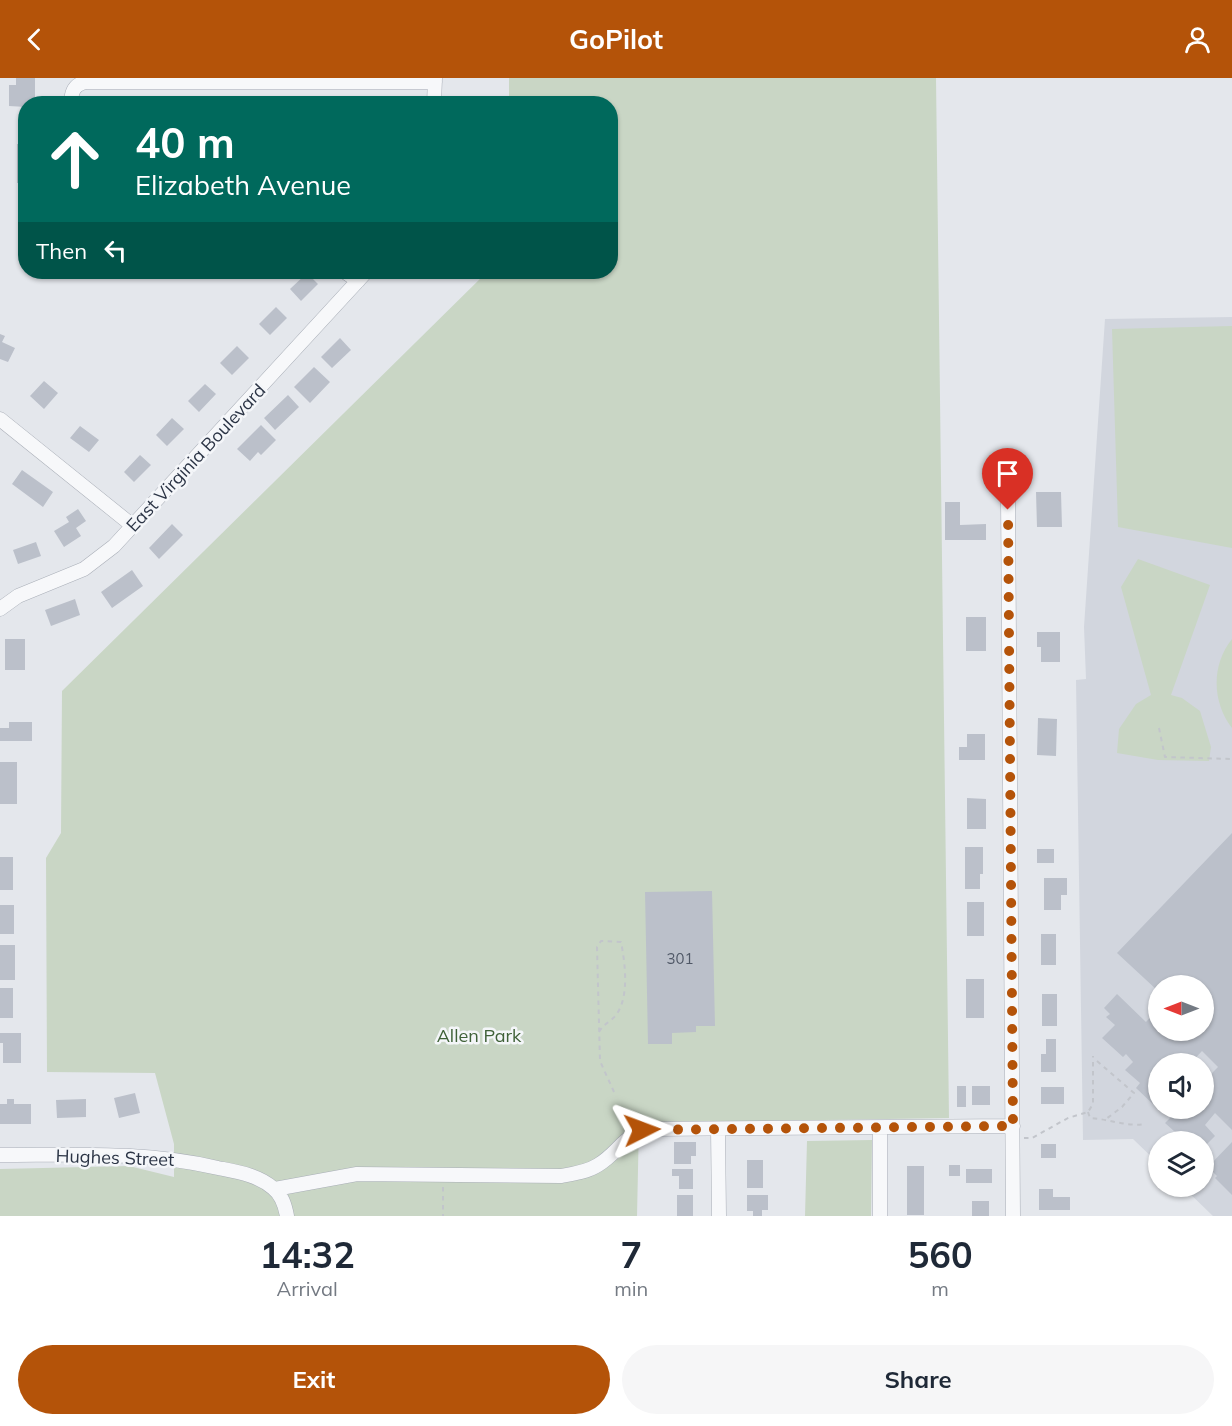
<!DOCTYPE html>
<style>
:root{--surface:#fff;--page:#f6f6f7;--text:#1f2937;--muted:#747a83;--accent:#b45309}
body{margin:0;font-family:Mulish,sans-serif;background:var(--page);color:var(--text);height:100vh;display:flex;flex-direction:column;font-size:22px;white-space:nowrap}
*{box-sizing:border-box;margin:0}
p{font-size:20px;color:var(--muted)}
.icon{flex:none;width:33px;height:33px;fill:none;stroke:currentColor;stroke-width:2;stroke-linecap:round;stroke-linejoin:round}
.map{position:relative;height:1138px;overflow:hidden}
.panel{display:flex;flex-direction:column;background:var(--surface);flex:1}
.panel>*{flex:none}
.banner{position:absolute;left:18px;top:18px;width:600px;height:183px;border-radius:24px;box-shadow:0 2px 4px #0004;background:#00695c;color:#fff;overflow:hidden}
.needle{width:39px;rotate:270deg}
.tools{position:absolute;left:1148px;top:897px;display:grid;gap:12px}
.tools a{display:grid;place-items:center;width:66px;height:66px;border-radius:50%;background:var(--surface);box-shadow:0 2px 4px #0004;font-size:30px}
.pin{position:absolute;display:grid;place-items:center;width:51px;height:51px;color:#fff;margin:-62px -26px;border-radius:50% 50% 50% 0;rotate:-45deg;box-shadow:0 0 6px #0007}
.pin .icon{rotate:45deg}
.me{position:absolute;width:66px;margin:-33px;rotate:87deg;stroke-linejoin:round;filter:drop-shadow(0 0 4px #0008)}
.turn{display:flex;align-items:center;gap:21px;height:126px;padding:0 18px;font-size:27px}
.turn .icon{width:78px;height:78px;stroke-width:2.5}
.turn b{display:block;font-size:42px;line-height:51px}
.then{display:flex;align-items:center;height:57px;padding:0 18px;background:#0003;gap:12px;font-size:22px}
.eta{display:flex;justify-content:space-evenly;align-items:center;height:102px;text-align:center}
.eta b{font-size:36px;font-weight:700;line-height:42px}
.cta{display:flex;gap:12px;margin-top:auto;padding:12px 18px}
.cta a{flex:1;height:69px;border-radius:36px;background:var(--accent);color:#fff;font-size:24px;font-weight:700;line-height:69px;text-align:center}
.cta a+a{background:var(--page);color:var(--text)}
header{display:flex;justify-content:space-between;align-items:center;height:78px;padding:0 18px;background:var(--accent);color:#fff;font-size:27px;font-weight:700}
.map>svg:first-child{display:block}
.built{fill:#d2d6de;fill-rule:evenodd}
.green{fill:#c9d6c5}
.building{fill:#bbc0ca}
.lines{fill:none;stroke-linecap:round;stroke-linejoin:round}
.street-casing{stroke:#a9aeb7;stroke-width:15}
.path{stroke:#c2c5cb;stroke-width:2;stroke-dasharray:4.5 4.5;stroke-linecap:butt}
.street{stroke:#f7f8fa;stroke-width:14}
.route{stroke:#b45309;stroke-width:10;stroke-dasharray:0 18}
.labels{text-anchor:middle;stroke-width:5;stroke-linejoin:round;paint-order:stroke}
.number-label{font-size:15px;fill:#4f5766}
.street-label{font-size:18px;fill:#2b3445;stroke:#f4f6f9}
.park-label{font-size:18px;fill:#3f6138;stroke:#f4f6f9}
</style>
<header><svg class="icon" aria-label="back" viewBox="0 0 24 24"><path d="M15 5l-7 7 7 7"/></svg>GoPilot<svg class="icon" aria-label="person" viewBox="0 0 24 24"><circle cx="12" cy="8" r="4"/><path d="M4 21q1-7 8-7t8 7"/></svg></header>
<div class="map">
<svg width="1232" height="1138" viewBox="0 0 1232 1138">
<rect width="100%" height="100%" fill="#e4e7ec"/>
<path class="built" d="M 1232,239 L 1232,1138 L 1213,1138 L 1183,1109 L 1203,1108 L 1203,1064 L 1158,1064 L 1158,1085 L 1133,1061 L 1083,1062 L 1076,602 L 1086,601 L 1084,549 L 1105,241 ZM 1158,908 L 1203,908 L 1203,952 L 1158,952 ZM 1158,986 L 1203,986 L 1203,1030 L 1158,1030 Z"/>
<path class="green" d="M 509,0 L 936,0 L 949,1040 L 639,1045 L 637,1138 L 0,1138 L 0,1091 L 129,1088 L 174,1099 L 174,1066 L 155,995 L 47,994 L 46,780 L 61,755 L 62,613 L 487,194 L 610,194 L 610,26 L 509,25 Z
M 1232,248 L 1232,470 L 1118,449 L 1112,251 Z
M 1138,481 L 1210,507 L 1171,617 L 1182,620 L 1200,633 L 1211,669 L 1209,683 L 1158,682 L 1117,675 L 1119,651 L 1136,626 L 1151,617 L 1121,509 Z
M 1232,561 L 1232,650 C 1212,624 1211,587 1232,561 Z
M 872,1062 L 871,1138 L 805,1138 L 807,1063 Z"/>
<path class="building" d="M 16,0 L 35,0 L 35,26 L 26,26 L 26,29 L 9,28 L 9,7 L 16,7 Z
M 17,66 L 26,66 L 26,105 L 17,105 Z
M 109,194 L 122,194 L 122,201 L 109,201 Z
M 230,194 L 248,194 L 247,200 L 230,199 Z
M 307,195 L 318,206 L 301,223 L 290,211 Z
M 276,229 L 287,240 L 270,257 L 259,246 Z
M 0,256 L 5,258 L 2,264 L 15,270 L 8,284 L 0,281 Z
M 340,260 L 351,272 L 332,290 L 321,279 Z
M 237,268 L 249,280 L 232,297 L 220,285 Z
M 314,289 L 330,304 L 310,325 L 294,309 Z
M 44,303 L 58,315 L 44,331 L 30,318 Z
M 205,306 L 216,316 L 199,334 L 188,323 Z
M 288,317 L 299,329 L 275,352 L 264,340 Z
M 172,340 L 184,351 L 167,368 L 156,357 Z
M 261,347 L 276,362 L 261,377 L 258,374 L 250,383 L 237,371 Z
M 80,348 L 99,362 L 89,374 L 70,360 Z
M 140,377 L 151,387 L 134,404 L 124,394 Z
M 22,392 L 53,414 L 43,429 L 12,406 Z
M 1036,414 L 1061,414 L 1062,449 L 1037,449 Z
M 945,424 L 960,424 L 960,447 L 986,446 L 986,462 L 945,462 Z
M 78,431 L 86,443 L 76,450 L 81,458 L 64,469 L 54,453 L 69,444 L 66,439 Z
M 172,446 L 183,457 L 159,481 L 149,470 Z
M 36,464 L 41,478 L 18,486 L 13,472 Z
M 132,492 L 143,508 L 112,530 L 101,514 Z
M 75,521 L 80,537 L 51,548 L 45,532 Z
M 966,539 L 986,539 L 986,573 L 966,573 Z
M 1037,554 L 1060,554 L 1060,584 L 1041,584 L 1041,569 L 1037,569 Z
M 5,561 L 25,561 L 25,592 L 5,592 Z
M 1038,640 L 1057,641 L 1056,678 L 1037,677 Z
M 9,644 L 32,644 L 32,663 L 0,663 L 0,650 L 9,650 Z
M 967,656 L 985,656 L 985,682 L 959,682 L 959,669 L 967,669 Z
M 0,684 L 17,684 L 17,726 L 0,726 Z
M 967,720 L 986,721 L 986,751 L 967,751 Z
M 1232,755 L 1232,1052 L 1215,1035 L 1205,1047 L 1215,1058 L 1203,1070 L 1203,1064 L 1182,1064 L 1184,1062 L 1165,1045 L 1180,1030 L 1203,1030 L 1203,1004 L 1218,989 L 1202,973 L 1190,986 L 1158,986 L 1158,1025 L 1155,1028 L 1136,1010 L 1140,1005 L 1125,992 L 1133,984 L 1126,976 L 1123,979 L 1102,960 L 1115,947 L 1106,939 L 1110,936 L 1104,930 L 1117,916 L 1146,944 L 1158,931 L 1158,952 L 1203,952 L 1203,908 L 1158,908 L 1158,913 L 1117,875 Z
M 965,769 L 983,769 L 983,796 L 980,796 L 980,811 L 965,811 Z
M 1037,771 L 1054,771 L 1054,785 L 1037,785 Z
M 0,779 L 13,779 L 13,812 L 0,812 Z
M 1044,800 L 1067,800 L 1067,817 L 1061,817 L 1061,832 L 1044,832 Z
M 712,813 L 715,948 L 696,948 L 696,954 L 672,955 L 672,966 L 648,966 L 645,814 Z
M 967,824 L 984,824 L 984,858 L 967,858 Z
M 0,827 L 14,827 L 14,856 L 0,856 Z
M 1041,856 L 1056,856 L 1056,887 L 1041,887 Z
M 0,867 L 15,867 L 15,902 L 0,902 Z
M 966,901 L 984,901 L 984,940 L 966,940 Z
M 0,910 L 13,910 L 13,940 L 0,940 Z
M 1042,916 L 1057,916 L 1057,948 L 1042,948 Z
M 0,955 L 21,955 L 21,985 L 3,985 L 3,965 L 0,965 Z
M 1046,961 L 1056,961 L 1056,994 L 1041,994 L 1041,976 L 1046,976 Z
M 957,1008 L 966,1008 L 966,1029 L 957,1029 Z
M 972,1008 L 990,1008 L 990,1027 L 972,1027 Z
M 1041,1009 L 1064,1009 L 1064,1026 L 1041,1026 Z
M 135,1015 L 140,1035 L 119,1040 L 114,1020 Z
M 7,1021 L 14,1021 L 14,1026 L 31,1026 L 31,1046 L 0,1046 L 0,1026 L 7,1026 Z
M 86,1021 L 86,1039 L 57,1040 L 56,1022 Z
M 674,1064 L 696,1064 L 696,1078 L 691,1078 L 691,1086 L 674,1086 Z
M 1232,1064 L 1232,1117 L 1215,1100 L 1217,1098 L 1208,1089 Z
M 1041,1066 L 1056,1066 L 1056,1080 L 1041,1080 Z
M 747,1082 L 763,1082 L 763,1110 L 747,1110 Z
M 949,1087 L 960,1087 L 960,1098 L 949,1098 Z
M 907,1088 L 924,1088 L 924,1137 L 907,1137 Z
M 672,1091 L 693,1091 L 693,1111 L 679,1111 L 679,1098 L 672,1098 Z
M 966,1091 L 992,1091 L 992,1105 L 966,1105 Z
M 1039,1111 L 1053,1111 L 1053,1119 L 1070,1119 L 1070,1132 L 1039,1132 Z
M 677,1117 L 693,1117 L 693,1138 L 677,1138 Z
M 747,1117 L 768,1117 L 768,1132 L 762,1132 L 762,1138 L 753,1138 L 753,1133 L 747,1133 Z
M 972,1123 L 989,1123 L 989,1138 L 972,1138 Z"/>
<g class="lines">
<defs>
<path id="street" d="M 71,26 C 71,14 74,6 86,4 L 435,4
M 434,26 L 435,0
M 345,194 L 358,203
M 0,341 L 133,448
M 1008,419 L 1013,1138
M 0,531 L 18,518 L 84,491 L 114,468 L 366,194
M 718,1051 L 719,1138
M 0,1077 C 75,1077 144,1073 218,1090 C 238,1094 258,1097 273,1110 C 282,1117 285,1127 287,1138
M 275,1111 L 357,1096 L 561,1098 C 573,1096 587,1094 598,1087 C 621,1073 624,1054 654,1051 L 1013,1048
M 880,1138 L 880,1051"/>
</defs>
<use href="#street" class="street-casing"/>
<path class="path" d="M 1159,650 L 1165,679 L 1232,681
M 599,954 C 604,945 613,943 618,934 C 629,916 625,884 621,864 L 601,863 L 597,869 L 600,983 L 614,1014
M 1097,983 L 1134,1015 L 1122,1029 L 1106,1041
M 1088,1034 L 1090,1040 C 1109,1041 1126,1049 1145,1046
M 1024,1060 L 1032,1060 L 1068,1040 L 1088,1034 L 1093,1026 L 1093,978
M 443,1109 L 443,1138"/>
<use href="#street" class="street"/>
</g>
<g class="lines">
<path class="route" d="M 642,1052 L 1013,1048 L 1008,432"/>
</g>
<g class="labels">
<g class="number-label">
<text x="680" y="886">301</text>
</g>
<g class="street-label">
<text transform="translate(196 380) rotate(-47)" y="6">East Virginia Boulevard</text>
<text transform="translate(115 1080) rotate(2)" y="6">Hughes Street</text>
</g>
<g class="park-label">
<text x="479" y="964">Allen Park</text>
</g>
</g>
</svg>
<div class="tools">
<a><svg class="needle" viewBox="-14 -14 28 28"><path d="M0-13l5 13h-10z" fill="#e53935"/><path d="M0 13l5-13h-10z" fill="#747a83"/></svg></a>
<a><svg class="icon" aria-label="sound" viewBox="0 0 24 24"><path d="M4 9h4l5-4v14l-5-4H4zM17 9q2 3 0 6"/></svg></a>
<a><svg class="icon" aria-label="layers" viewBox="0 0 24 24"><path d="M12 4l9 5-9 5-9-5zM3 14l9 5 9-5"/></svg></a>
</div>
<div class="pin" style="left:1008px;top:432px;background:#d93025"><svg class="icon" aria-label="arrive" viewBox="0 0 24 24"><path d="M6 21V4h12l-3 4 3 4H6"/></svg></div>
<svg class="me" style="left:642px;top:1052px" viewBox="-20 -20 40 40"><path d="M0-17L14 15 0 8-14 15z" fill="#b45309" stroke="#fff" stroke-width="4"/></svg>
<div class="banner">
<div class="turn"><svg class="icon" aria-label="ahead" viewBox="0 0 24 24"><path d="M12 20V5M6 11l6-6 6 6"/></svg><div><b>40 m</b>Elizabeth Avenue</div></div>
<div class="then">Then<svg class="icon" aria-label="left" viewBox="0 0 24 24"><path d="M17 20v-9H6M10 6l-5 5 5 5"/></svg></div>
</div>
</div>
<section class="panel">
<div class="eta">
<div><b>14:32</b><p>Arrival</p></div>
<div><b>7</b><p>min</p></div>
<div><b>560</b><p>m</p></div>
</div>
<div class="cta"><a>Exit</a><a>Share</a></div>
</section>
